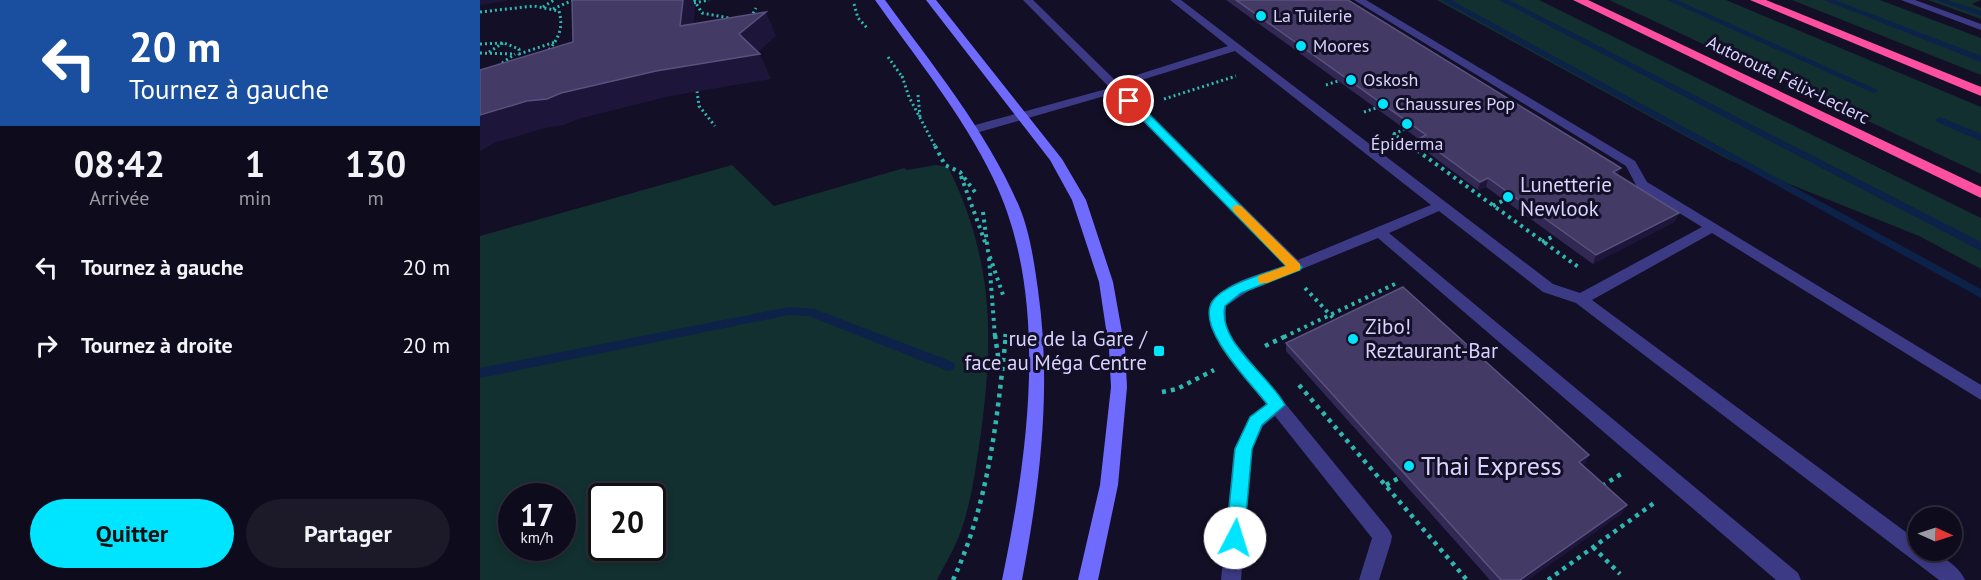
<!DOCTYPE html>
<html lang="fr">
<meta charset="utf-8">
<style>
:root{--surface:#0e0b1c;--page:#1c1929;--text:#f1f3f6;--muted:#9b9ba3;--line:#2e2b3b;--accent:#00e5ff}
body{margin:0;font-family:"PT Sans",sans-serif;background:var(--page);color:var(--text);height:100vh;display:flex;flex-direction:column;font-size:22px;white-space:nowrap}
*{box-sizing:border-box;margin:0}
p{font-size:20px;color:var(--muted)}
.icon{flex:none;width:33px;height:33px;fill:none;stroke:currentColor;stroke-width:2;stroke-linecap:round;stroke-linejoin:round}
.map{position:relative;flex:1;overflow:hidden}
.sheet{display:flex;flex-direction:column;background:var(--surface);width:480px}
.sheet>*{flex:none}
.guide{background:#1a4fa0;color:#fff;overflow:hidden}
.needle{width:39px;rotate:93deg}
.tools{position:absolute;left:1428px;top:507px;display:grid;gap:12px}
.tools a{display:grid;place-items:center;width:54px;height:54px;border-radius:50%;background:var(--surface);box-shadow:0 3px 9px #0003,0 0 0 2px var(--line);font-size:30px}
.speed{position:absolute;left:18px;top:483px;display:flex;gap:12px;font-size:30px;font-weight:700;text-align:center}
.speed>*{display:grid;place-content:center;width:78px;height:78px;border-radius:50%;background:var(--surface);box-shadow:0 3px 9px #0003,0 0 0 2px var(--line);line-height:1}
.speed small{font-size:15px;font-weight:400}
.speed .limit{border:3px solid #111;border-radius:9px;background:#fff;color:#111}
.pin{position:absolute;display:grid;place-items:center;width:51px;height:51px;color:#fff;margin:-26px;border:3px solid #fff;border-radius:50%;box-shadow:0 2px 6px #0007}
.me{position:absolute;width:66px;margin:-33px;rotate:5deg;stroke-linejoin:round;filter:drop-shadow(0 0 4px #0008)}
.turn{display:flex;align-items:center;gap:21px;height:126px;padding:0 30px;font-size:27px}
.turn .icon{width:78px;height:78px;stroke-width:2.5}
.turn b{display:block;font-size:42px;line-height:51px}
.eta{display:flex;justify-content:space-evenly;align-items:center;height:102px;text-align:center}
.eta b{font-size:36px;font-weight:600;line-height:42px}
.cta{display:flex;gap:12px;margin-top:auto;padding:12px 30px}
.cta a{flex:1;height:69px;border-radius:36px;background:var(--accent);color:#111;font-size:24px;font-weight:600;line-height:69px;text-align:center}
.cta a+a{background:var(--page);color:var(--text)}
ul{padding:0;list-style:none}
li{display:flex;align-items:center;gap:18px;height:78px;padding:0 30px}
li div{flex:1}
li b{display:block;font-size:22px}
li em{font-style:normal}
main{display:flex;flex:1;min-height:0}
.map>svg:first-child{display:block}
.green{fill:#12302f;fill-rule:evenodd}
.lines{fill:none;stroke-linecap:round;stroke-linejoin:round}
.stream{fill:#0c2248;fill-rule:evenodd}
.path-far2{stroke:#2fb8b0;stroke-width:3;stroke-dasharray:2 3;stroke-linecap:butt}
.path-far1{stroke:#2fb8b0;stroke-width:4;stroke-dasharray:3 4.5;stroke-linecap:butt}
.path{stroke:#2fb8b0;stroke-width:4.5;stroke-dasharray:4 5;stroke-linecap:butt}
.service{fill:#3d3a85;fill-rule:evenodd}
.minor{fill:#3d3a85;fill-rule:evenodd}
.secondary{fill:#6f6bff;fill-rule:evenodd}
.motorway{fill:#ff4fa3;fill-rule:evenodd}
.wall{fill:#312854}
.shaded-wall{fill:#1d163a}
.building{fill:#433a66;stroke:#5a527e;stroke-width:1.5}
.route{fill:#00e5ff;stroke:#0095a6;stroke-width:1.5}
.slow{fill:#f59e0b}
.poi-dot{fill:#00e5ff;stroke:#130f26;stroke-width:2}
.labels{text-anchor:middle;stroke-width:6;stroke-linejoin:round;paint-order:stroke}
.far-poi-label{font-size:18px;fill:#d9d4ff;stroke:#130f26;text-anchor:start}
.far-street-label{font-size:18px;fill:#d9d4ff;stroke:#130f26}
.poi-label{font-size:21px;fill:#d9d4ff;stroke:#130f26;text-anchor:start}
.near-poi-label{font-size:26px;fill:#d9d4ff;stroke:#130f26;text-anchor:start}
</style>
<main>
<section class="sheet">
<div class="guide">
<div class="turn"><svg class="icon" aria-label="left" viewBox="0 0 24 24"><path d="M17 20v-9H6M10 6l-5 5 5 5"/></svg><div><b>20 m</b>Tournez à gauche</div></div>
</div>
<div class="eta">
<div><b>08:42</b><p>Arrivée</p></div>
<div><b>1</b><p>min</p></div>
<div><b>130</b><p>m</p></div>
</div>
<ul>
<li><svg class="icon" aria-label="left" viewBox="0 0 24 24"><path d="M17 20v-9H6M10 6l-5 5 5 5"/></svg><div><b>Tournez à gauche</b></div><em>20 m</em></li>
<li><svg class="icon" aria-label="right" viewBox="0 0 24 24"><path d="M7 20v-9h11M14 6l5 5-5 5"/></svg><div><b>Tournez à droite</b></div><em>20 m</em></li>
</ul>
<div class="cta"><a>Quitter</a><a>Partager</a></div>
</section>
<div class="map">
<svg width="1501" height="580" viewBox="0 0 1501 580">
<rect width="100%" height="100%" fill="#130f26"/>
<path class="green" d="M 957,0 L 1059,0 L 1446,191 L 1501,218 L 1501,269 L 1439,236 L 1249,160 Z
M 1129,0 L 1246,0 L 1501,107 L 1501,174 Z
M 1312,0 L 1400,0 L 1501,38 L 1501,75 Z
M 1448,0 L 1501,0 L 1492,4 L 1501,8 L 1501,19 Z
M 252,165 L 294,206 L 424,168 L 427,170 L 456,165 L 468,167 C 513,258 514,334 501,433 C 496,466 492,499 481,531 C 475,548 465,564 457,580 L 0,580 L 0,236 ZM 32,496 L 82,496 L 82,548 L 32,548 ZM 122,496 L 172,496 L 172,548 L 122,548 Z"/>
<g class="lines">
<path class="stream" d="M 961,0 L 971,0 L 1501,289 L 1501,298 Z
M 1019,0 L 1029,0 L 1501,242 L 1501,251 Z
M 1187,0 L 1197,0 L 1398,90 L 1394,93 L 1391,92 Z
M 1344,0 L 1355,0 L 1501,56 L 1501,62 Z
M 1456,0 L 1467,0 L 1501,11 L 1501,16 Z
M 1460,117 L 1501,134 L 1501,141 L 1457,122 L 1455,120 Z
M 309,307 L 334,309 L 473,362 L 475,366 L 473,370 L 468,371 L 329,316 L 309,315 L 0,378 L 0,368 Z"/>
<path class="path-far2" d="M 214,0 L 222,13 L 249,18
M 214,3 L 229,0
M 374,4 L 378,18 L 388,29
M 63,7 L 74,0
M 73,9 L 93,0
M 0,12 L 54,6 L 79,11 C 84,29 78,40 66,53
M 271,18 L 276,8
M 0,44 L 24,43 L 39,49 L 39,54 L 75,42
M 9,52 L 23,43
M 0,53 L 35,54
M 408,57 L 423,78
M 18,66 L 35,54
M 422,76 L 429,97 L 456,148
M 846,85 L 858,81
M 217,91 L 219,106 L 235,126
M 438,95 L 440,117
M 684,99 L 756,76
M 884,112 L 896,108
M 913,133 L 933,148
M 914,134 L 925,129"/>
<path class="path-far1" d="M 455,146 L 465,165 L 480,172 L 495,192
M 931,146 L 1101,269
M 481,176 L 505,242
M 1013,206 L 1024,200
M 503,212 L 508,251 L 523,295
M 1062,242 L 1074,236
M 509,258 L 515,337
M 825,288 L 857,322
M 525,337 L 526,331
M 804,337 L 919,282"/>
<path class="path" d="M 515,335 L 520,370
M 785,346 L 808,335
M 819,385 L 987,580
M 682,392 L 697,389 L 734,370
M 906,485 L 919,478
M 1122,486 L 1141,474
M 1113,547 L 1140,574
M 473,580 C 509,502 517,420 526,335
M 1068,580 L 1174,503 L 1172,501"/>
<path class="service" d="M 543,0 L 553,0 L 638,83 L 644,79 L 748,46 L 690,0 L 701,0 L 1073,284 L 1100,293 L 1222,227 L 1157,187 L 1146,166 L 874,0 L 886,0 L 1155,161 L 1167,182 L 1501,385 L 1501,400 L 1232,233 L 1112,300 L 1438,541 L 1438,550 C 1455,550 1478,564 1485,580 L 1459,580 L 1096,303 L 1063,292 L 959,211 L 909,233 L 1318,573 L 1321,580 L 1296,580 L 898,238 L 770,290 L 746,306 L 746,325 L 754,341 L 909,530 L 912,536 L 911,542 L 899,580 L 879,580 L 892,538 L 795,416 L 783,426 L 772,449 L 761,580 L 741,580 L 754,449 L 770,416 L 786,404 L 740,345 L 730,325 L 730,304 C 745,281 782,274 806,265 L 635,93 L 496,133 L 488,133 L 488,127 L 630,88 ZM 755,51 L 951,205 L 818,260 L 644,89 L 652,83 Z"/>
<path class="minor" d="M 1421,0 L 1435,0 L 1501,24 L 1501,30 Z"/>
<path class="secondary" d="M 395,0 L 405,0 C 453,66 506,130 539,206 C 550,232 554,262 558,290 C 572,388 560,484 542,580 L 522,580 C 548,455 571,297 513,178 C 482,114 436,58 395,0 Z
M 446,0 L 456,0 L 582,159 L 606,200 L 633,282 L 645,349 L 647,387 L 638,485 L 618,580 L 598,580 L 620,485 L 631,387 L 629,349 L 619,282 L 592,200 L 570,160 Z"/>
<path class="motorway" d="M 1093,0 L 1108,0 L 1501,187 L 1501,198 Z
M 1270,0 L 1286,0 L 1501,87 L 1501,96 Z"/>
</g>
<path class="wall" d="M 746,0 L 868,0 L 1138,175 L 1199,213 L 1194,222 L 1113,264 L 1006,187 L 998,190 L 939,146 L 940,140 Z
M 806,343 L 1109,455 L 1105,464 L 1103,465 L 1142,513 L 1048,580 L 1010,580 L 806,351 Z"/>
<path class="shaded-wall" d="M 0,0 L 26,0 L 26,1 L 0,5 Z
M 203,0 L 213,0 L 215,7 L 212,51 L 200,26 Z
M 286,12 L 296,36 L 276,54 L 280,54 L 291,79 L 190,96 L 98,119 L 84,125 L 65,128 L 14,143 L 0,151 L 0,115 L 81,93 L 259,34 Z
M 1141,168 L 1137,177 L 1133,172 Z
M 1008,178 L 1006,187 L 998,190 L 1000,182 Z
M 1199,213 L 1194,222 L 1113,264 L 1116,255 Z
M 1109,455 L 1105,464 L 1095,470 L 1099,462 Z
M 1147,505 L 1142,513 L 1048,580 L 1040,580 Z"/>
<path class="building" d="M 92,0 L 203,0 L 200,26 L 286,12 L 259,34 L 280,54 L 176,71 L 81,93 L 67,99 L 47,101 L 0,115 L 0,70 L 93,42 Z
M 756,0 L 868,0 L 1141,168 L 1133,172 L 1199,213 L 1116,255 L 1008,178 L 1000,182 L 940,138 L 946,135 Z
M 923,287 L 1109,455 L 1099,462 L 1147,505 L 1040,580 L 1021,580 L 806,343 Z"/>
<path class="route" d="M 646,98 L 653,98 L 822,267 L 820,270 L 761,293 L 745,306 C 737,342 789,375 805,405 L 782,425 L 772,449 L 764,538 L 761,544 L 755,547 L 748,544 L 746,538 L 755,449 L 770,417 L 787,404 C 771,383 716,329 732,302 C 743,284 787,273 806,266 L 646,103 Z"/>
<path class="slow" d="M 757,205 L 761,206 L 820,264 L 820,270 L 787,283 L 778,283 L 778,276 L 806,266 L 753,211 L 753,206 Z"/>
<g class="poi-dot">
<circle cx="781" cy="16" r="6"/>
<circle cx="821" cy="46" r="6"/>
<circle cx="871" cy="80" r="6"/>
<circle cx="903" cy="104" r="6"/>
<circle cx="927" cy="124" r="6"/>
<circle cx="1028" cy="197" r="6"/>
<circle cx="873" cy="339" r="6"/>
<rect x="673" y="345" width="12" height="12" rx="3"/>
<circle cx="929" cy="466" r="6"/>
</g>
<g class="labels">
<g class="far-poi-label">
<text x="793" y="22">La Tuilerie</text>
<text x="833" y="52">Moores</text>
<text x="883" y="86">Oskosh</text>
<text x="915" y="110">Chaussures Pop</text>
<text x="927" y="150" text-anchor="middle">Épiderma</text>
</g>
<g class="far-street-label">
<text transform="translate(1308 80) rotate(26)" y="6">Autoroute Félix-Leclerc</text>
</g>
<g class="poi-label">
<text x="1040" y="192">Lunetterie<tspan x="1040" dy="24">Newlook</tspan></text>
<text x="885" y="334">Zibo!<tspan x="885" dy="24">Reztaurant-Bar</tspan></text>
<text x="667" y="346" text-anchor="end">rue de la Gare /<tspan x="667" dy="24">face au Méga Centre</tspan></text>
</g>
<g class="near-poi-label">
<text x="941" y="475">Thai Express</text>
</g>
</g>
</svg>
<div class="tools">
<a><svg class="needle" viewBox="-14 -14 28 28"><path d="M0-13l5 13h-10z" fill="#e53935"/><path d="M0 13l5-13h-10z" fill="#9b9ba3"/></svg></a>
</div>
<div class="speed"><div>17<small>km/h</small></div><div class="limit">20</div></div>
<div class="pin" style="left:649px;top:101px;background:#d93025"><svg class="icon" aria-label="arrive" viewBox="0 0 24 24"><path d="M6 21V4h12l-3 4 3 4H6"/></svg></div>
<svg class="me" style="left:755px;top:538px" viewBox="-20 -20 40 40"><circle r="19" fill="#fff"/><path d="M0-13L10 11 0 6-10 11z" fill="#00e5ff"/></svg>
</div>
</main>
